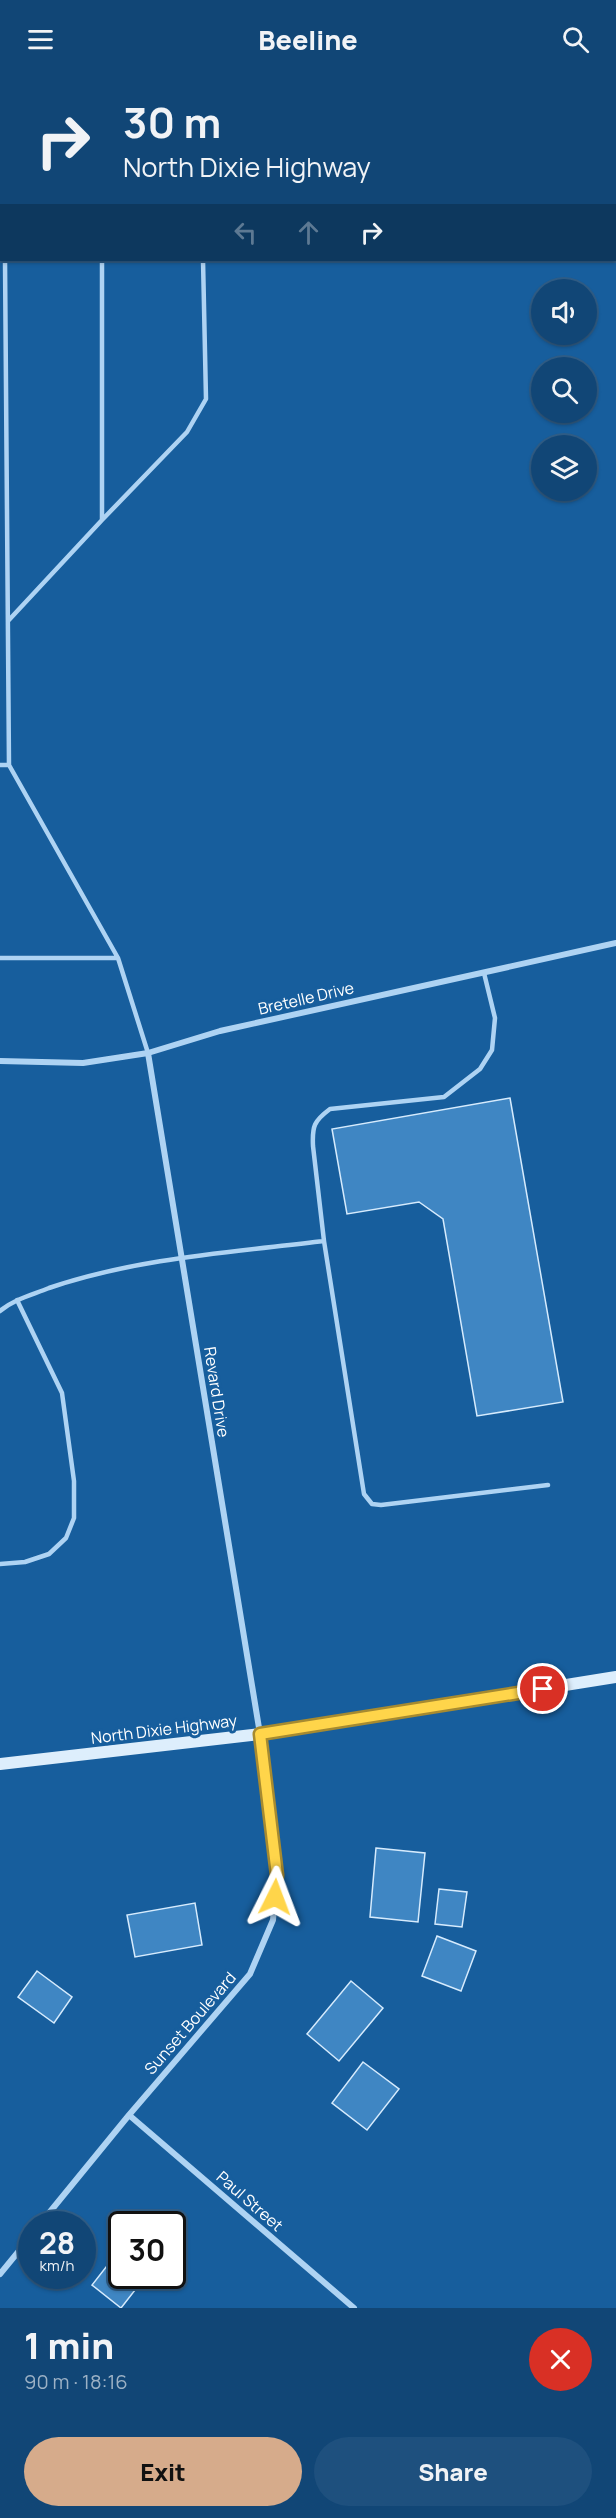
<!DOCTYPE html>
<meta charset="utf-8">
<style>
:root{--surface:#114676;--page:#1e507e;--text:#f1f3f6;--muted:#9cb1c5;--line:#305e88;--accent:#d6ab8b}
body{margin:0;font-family:Manrope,sans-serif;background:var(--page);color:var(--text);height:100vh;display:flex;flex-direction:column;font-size:22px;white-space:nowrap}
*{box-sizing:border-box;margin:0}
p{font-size:20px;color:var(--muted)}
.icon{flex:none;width:33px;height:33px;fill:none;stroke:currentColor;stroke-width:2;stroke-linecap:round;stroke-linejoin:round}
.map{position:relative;height:2230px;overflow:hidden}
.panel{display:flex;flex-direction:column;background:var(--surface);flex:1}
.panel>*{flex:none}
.banner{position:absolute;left:0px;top:0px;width:616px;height:183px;box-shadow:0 2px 4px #0004,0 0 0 2px var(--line);background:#114676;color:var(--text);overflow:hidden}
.buttons{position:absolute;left:531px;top:201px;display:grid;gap:12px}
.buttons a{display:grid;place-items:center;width:66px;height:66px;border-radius:50%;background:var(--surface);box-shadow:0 2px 4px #0004,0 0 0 2px var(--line);font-size:30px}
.speed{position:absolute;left:18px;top:2133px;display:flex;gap:12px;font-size:30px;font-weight:700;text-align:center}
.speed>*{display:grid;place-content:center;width:78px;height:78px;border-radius:50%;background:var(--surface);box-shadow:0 2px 4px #0004,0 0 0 2px var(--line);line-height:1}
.speed small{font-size:15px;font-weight:400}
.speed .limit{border:3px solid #111;border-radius:9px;background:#fff;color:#111}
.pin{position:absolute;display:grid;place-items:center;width:51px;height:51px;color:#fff;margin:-26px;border:3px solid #fff;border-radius:50%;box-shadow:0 2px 6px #0007}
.me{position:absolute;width:66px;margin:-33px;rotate:3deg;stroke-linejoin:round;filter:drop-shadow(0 0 4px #0008)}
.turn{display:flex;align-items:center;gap:21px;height:126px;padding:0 24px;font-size:27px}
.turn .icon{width:78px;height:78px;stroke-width:2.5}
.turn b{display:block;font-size:42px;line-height:51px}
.lanes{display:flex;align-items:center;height:57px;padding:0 24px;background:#0003;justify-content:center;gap:30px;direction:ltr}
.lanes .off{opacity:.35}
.round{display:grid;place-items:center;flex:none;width:63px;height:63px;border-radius:32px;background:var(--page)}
.head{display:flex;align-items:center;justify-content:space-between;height:102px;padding:0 24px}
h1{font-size:36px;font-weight:800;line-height:45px}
.button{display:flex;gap:12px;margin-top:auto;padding:12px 24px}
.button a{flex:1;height:69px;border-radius:36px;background:var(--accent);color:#111;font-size:24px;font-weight:800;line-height:69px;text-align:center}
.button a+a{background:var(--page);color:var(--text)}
header{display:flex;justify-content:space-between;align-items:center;height:78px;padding:0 24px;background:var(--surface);font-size:27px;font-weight:800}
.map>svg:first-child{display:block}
.building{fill:#3f86c3;stroke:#d6ebfd;stroke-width:1.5}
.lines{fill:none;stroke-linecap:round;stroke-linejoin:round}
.lane{stroke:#aed3f3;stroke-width:4.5}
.street{stroke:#aed3f3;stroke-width:6}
.secondary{stroke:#ddeefc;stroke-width:12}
.route-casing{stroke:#a68a30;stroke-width:15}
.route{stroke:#ffd54a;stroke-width:10}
.labels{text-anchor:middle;stroke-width:6;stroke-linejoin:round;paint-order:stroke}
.street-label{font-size:16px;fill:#fff;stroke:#175e9d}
</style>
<header><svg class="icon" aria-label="menu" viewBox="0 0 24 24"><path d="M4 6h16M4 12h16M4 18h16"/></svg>Beeline<svg class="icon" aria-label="search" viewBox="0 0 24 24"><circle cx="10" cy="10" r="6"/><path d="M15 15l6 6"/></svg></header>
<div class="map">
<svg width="616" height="2230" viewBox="0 0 616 2230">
<rect width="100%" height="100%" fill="#175e9d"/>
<path class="building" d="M 510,1020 L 563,1324 L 477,1338 L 443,1141 L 419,1124 L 347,1136 L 332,1051 Z
M 376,1770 L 425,1775 L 418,1844 L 370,1839 Z
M 439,1811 L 467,1814 L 462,1849 L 435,1846 Z
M 195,1825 L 202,1867 L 135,1879 L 127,1837 Z
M 437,1858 L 476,1873 L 461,1913 L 422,1898 Z
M 37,1893 L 72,1919 L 54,1945 L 18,1919 Z
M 351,1903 L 383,1930 L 339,1983 L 307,1956 Z
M 363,1984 L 399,2011 L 367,2052 L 332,2025 Z
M 117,2175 L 122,2179 L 122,2198 L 146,2198 L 121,2230 L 92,2207 Z"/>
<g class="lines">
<path class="lane" d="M 4,0 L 4,2
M 101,0 L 101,2
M 199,0 L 199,2
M 5,182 L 9,687 L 118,880 L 148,975
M 102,442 L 187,354 L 206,321 L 203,182
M 8,543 L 102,442 L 102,182
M 0,687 L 9,687
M 0,880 L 118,880
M 324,1163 L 313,1068 C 312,1048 314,1043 330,1031 L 444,1019 L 480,991 L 492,972 L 495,940 L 484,895
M 0,1233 C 14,1221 32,1217 49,1210 C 137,1180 233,1174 324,1163 L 364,1416 L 372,1426 L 381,1427 L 548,1407
M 0,1486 L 25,1484 L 49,1476 L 66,1460 L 74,1440 L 74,1403 L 62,1315 L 17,1222"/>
<path class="street" d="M 0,983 L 83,985 L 148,975 L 220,953 L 616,865
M 129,2037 L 354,2230
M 40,2146 L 129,2037 L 250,1896 L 273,1842 L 277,1797 L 260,1656 L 148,975
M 0,2196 L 32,2157"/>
<path class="secondary" d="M 0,1686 L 260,1656 L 616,1599"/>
</g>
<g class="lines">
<defs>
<path id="route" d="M 275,1819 L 277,1797 L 260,1656 L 543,1611"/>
</defs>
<use href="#route" class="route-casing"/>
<use href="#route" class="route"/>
</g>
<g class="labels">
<g class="street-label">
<text transform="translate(306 920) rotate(-13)" y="6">Bretelle Drive</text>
<text transform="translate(217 1314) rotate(81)" y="6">Revard Drive</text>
<text transform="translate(164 1651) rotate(-7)" y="6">North Dixie Highway</text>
<text transform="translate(190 1945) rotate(-49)" y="6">Sunset Boulevard</text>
<text transform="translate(250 2123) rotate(41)" y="6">Paul Street</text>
</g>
</g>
</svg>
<div class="buttons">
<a><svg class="icon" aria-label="sound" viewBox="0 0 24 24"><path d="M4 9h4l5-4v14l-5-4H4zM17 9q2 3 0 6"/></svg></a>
<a><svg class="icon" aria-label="search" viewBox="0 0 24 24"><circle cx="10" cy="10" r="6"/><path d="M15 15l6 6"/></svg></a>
<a><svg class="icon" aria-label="layers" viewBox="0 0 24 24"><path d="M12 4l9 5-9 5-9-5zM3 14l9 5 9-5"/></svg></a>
</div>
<div class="speed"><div>28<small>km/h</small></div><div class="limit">30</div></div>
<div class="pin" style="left:543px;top:1611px;background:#d93025"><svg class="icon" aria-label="arrive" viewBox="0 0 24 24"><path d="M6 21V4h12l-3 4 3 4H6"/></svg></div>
<svg class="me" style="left:275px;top:1819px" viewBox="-20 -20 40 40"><path d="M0-17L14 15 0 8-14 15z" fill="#ffd54a" stroke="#fff" stroke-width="4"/></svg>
<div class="banner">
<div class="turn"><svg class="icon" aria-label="right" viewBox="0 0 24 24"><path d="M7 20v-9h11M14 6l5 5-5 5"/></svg><div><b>30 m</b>North Dixie Highway</div></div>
<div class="lanes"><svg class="icon off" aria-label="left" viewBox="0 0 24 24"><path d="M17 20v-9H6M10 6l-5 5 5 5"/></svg><svg class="icon off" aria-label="ahead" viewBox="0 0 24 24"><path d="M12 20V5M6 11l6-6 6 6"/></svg><svg class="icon" aria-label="right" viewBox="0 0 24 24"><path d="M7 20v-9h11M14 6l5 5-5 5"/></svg></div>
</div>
</div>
<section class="panel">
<div class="head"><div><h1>1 min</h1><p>90 m · 18:16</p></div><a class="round" style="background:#d93025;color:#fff"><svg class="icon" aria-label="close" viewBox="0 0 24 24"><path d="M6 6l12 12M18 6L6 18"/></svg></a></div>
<div class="button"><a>Exit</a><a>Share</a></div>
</section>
